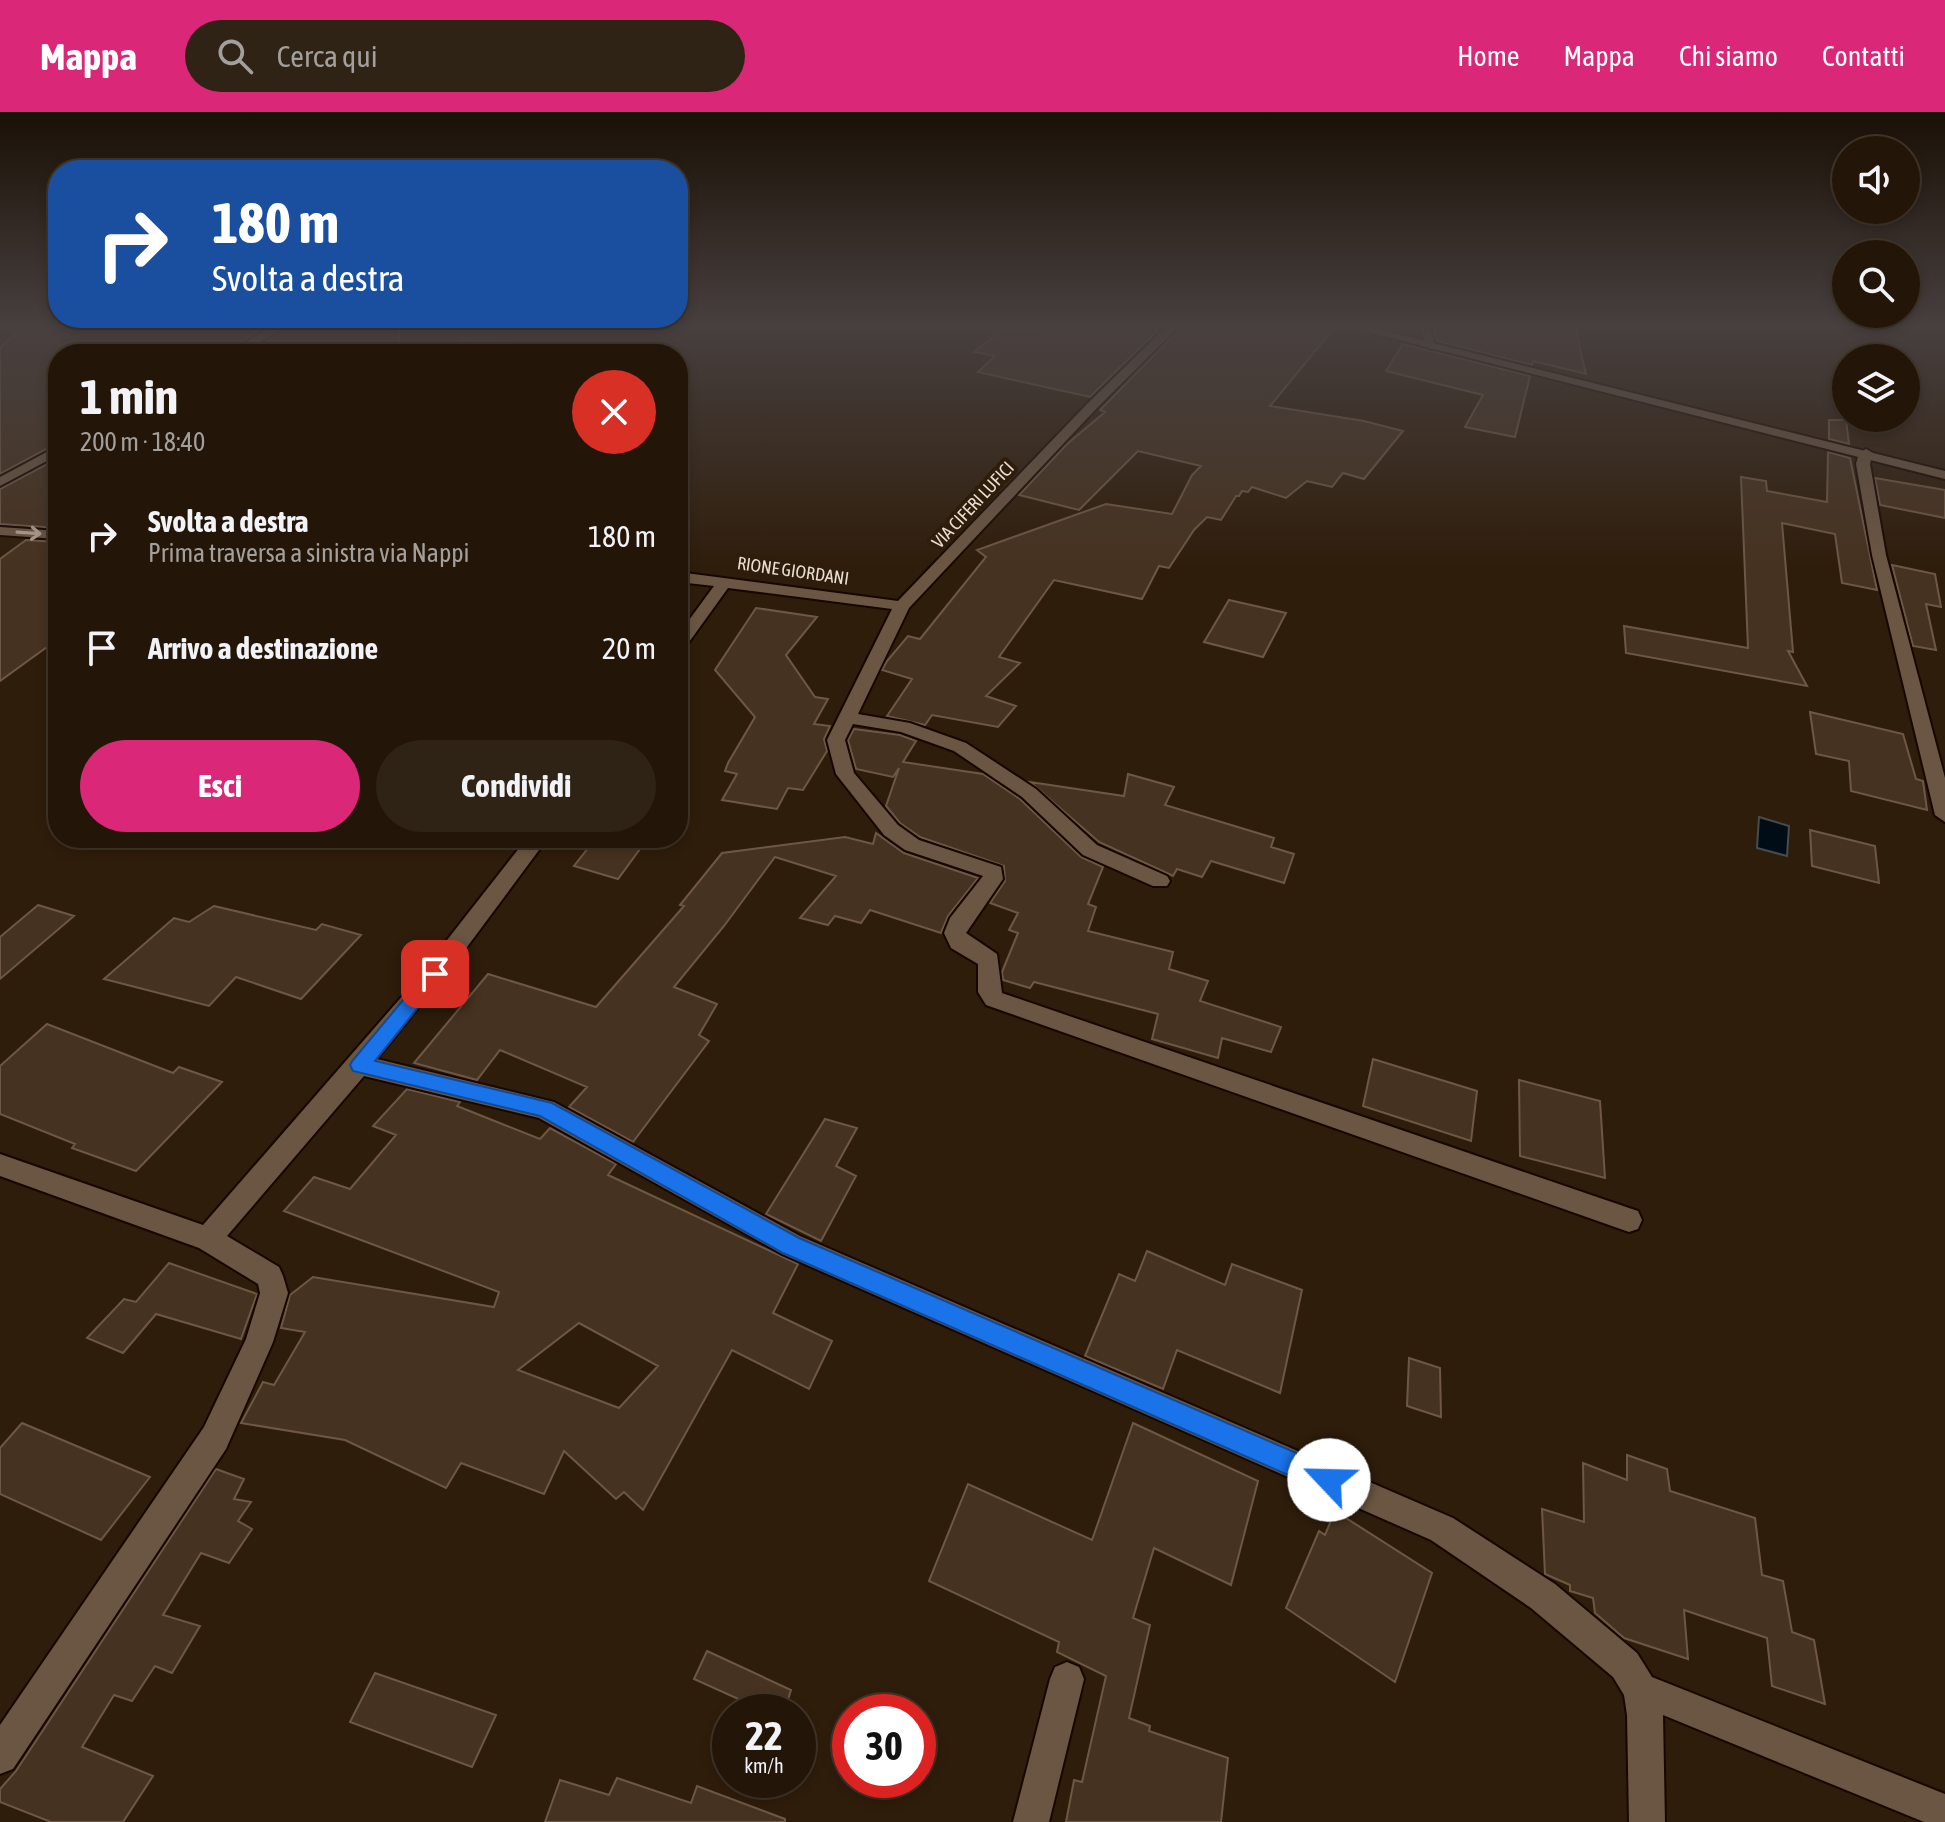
<!DOCTYPE html>
<html lang="it">
<meta charset="utf-8">
<style>
:root{--surface:#231608;--page:#2f2316;--text:#f1f3f6;--muted:#a39f9c;--line:#403529;--accent:#db2777}
body{margin:0;font-family:"Asap Condensed",sans-serif;background:var(--page);color:var(--text);height:100vh;display:flex;flex-direction:column;font-size:30px;white-space:nowrap}
*{box-sizing:border-box;margin:0}
p{font-size:26px;color:var(--muted)}
.icon{flex:none;width:44px;height:44px;fill:none;stroke:currentColor;stroke-width:2;stroke-linecap:round;stroke-linejoin:round}
.map{position:relative;flex:1;overflow:hidden}
.panel{position:absolute;left:48px;top:232px;width:640px;height:504px;display:flex;flex-direction:column;background:var(--surface);border-radius:32px;box-shadow:0 4px 12px #0003,0 0 0 2px var(--line)}
.panel>*{flex:none}
.banner{position:absolute;left:48px;top:48px;width:640px;height:168px;border-radius:32px;box-shadow:0 4px 12px #0003,0 0 0 2px var(--line);background:#1a4fa0;color:#fff;overflow:hidden}
.fabs{position:absolute;left:1832px;top:24px;display:grid;gap:16px}
.fabs a{display:grid;place-items:center;width:88px;height:88px;border-radius:50%;background:var(--surface);box-shadow:0 4px 12px #0003,0 0 0 2px var(--line);font-size:40px}
.speed{position:absolute;left:712px;top:1582px;display:flex;gap:16px;font-size:40px;font-weight:700;text-align:center}
.speed>*{display:grid;place-content:center;width:104px;height:104px;border-radius:50%;background:var(--surface);box-shadow:0 4px 12px #0003,0 0 0 2px var(--line);line-height:1}
.speed small{font-size:20px;font-weight:400}
.speed .limit{border:12px solid #d22;background:#fff;color:#111}
.pin{position:absolute;display:grid;place-items:center;width:68px;height:68px;color:#fff;margin:-34px;border-radius:16px;box-shadow:0 4px 12px #0006}
.me{position:absolute;width:88px;margin:-44px;rotate:294deg;stroke-linejoin:round;filter:drop-shadow(0 0 6px #0008)}
.turn{display:flex;align-items:center;gap:28px;height:168px;padding:0 32px;font-size:36px}
.turn .icon{width:104px;height:104px;stroke-width:2.5}
.turn b{display:block;font-size:56px;line-height:68px}
.round{display:grid;place-items:center;flex:none;width:84px;height:84px;border-radius:42px;background:var(--page)}
.overview{display:flex;align-items:center;justify-content:space-between;height:136px;padding:0 32px}
h1{font-size:48px;font-weight:700;line-height:60px}
.cta{display:flex;gap:16px;margin-top:auto;padding:16px 32px}
.cta a{flex:1;height:92px;border-radius:48px;background:var(--accent);color:#fff;font-size:32px;font-weight:700;line-height:92px;text-align:center}
.cta a+a{background:var(--page);color:var(--text)}
ul{padding:0;list-style:none}
li{display:flex;align-items:center;gap:24px;height:112px;padding:0 32px}
li div{flex:1}
li b{display:block;font-size:30px}
li em{font-style:normal}
header{display:flex;align-items:center;gap:48px;box-sizing:border-box;height:112px;padding:0 40px;background:var(--accent);color:#fff}
header strong{font-size:38px}
nav{display:flex;gap:44px;margin-inline-start:auto;font-size:28px}
.search{width:560px;height:72px;background:var(--page);display:flex;align-items:center;gap:20px;box-sizing:border-box;padding:0 28px;border-radius:44px;color:var(--muted);font-size:30px}
.map>svg:first-child{display:block}
.green{fill:#23472e}
.water{fill:#000d17;stroke:#464c4f;stroke-width:2}
.building{fill:#463220;stroke:#6e5845;stroke-width:2;fill-rule:evenodd}
.lines{fill:none;stroke-linecap:round;stroke-linejoin:round}
.service-casing{stroke:#170700;stroke-width:4}
.minor-casing{stroke:#170700;stroke-width:4}
.tertiary-casing{stroke:#170700;stroke-width:4}
.secondary-casing{stroke:#170700;stroke-width:4}
.service{fill:#6b5643;fill-rule:evenodd}
.minor{fill:#6b5643;fill-rule:evenodd}
.tertiary{fill:#6b5643;fill-rule:evenodd}
.secondary{fill:#6b5643;fill-rule:evenodd}
.oneway{stroke:#b1a192}
.route{fill:#1a73e8;stroke:#114b97;stroke-width:2}
.labels{text-anchor:middle;stroke-width:8;stroke-linejoin:round;paint-order:stroke}
.far-street-label{font-size:18px;fill:#eaded3;stroke:#2f1d0b}
</style>
<header>
<strong>Mappa</strong>
<div class="search"><svg class="icon" aria-label="search" viewBox="0 0 24 24"><circle cx="10" cy="10" r="6"/><path d="M15 15l6 6"/></svg>Cerca qui</div>
<nav><a>Home</a><a>Mappa</a><a>Chi siamo</a><a>Contatti</a></nav>
</header>
<div class="map">
<svg width="1945" height="1710" viewBox="0 0 1945 1710">
<rect width="100%" height="100%" fill="#2f1d0b"/>
<path class="green" d="M 461,226 L 547,231 L 536,242 L 443,242 Z"/>
<path class="water" d="M 1759,705 L 1789,714 L 1787,744 L 1757,736 Z"/>
<path class="building" d="M 22,215 L 264,215 L 223,242 L 58,242 L 58,331 L 0,362 L 0,236 Z
M 288,215 L 399,215 L 399,236 L 318,242 L 246,242 Z
M 1006,215 L 1036,219 L 1042,215 L 1161,215 L 1090,285 L 978,260 L 995,244 L 974,240 Z
M 1181,215 L 1335,215 L 1270,294 L 1364,309 L 1403,319 L 1364,367 L 1343,361 L 1332,375 L 1307,369 L 1286,386 L 1252,375 L 1248,380 L 1242,379 L 1239,384 L 1236,384 L 1221,408 L 1207,405 L 1194,418 L 1169,456 L 1159,454 L 1142,487 L 1054,468 L 999,545 L 1020,551 L 986,584 L 1016,594 L 998,615 L 932,603 L 925,613 L 887,604 L 912,567 L 882,558 L 887,549 L 908,524 L 920,527 L 986,445 L 977,438 L 1106,392 L 1172,402 L 1192,363 L 1201,354 L 1138,339 L 1079,398 L 1019,383 L 1067,332 L 1105,300 L 1100,298 Z
M 1433,215 L 1575,215 L 1586,262 L 1533,249 L 1532,253 L 1437,229 Z
M 1403,232 L 1530,264 L 1515,325 L 1465,315 L 1483,283 L 1386,259 Z
M 1829,308 L 1846,308 L 1849,332 L 1829,327 Z
M 1828,340 L 1850,346 L 1877,478 L 1842,471 L 1835,422 L 1782,411 L 1793,540 L 1788,539 L 1807,574 L 1626,541 L 1624,514 L 1748,536 L 1741,365 L 1766,369 L 1767,379 L 1827,390 Z
M 58,346 L 58,416 L 0,412 L 0,377 Z
M 1875,366 L 1945,378 L 1945,406 L 1880,393 Z
M 26,428 L 58,430 L 58,527 L 0,569 L 0,447 Z
M 1892,453 L 1935,462 L 1941,495 L 1926,492 L 1936,538 L 1913,534 Z
M 1229,488 L 1286,501 L 1263,545 L 1204,530 Z
M 756,496 L 817,505 L 786,543 L 815,585 L 828,587 L 814,612 L 830,614 L 824,627 L 827,639 L 803,678 L 788,676 L 777,697 L 722,688 L 737,662 L 725,659 L 728,651 L 755,605 L 715,558 Z
M 1810,600 L 1903,622 L 1916,667 L 1923,669 L 1927,698 L 1851,679 L 1849,649 L 1816,642 Z
M 854,617 L 900,623 L 916,629 L 903,650 L 983,662 L 1020,687 L 1081,745 L 1103,755 L 1088,792 L 1096,795 L 1088,819 L 1173,840 L 1169,857 L 1208,869 L 1200,889 L 1281,915 L 1271,940 L 1222,926 L 1218,946 L 1152,927 L 1158,902 L 1034,870 L 1030,876 L 1003,868 L 1002,860 L 1018,821 L 1009,818 L 1018,801 L 990,791 L 1005,769 L 1004,754 L 920,725 L 900,711 L 886,694 L 899,656 L 893,665 L 856,657 L 848,628 Z
M 1128,662 L 1174,675 L 1165,693 L 1274,726 L 1271,735 L 1294,742 L 1284,771 L 1211,749 L 1202,765 L 1177,757 L 1173,764 L 1169,762 L 1099,730 L 1030,670 L 1124,684 Z
M 1810,718 L 1875,734 L 1879,771 L 1812,754 Z
M 876,721 L 904,741 L 978,766 L 948,804 L 941,821 L 870,798 L 861,811 L 835,804 L 828,813 L 800,806 L 836,764 L 775,745 L 724,814 L 674,875 L 717,892 L 699,923 L 709,929 L 633,1030 L 569,995 L 587,975 L 500,938 L 477,968 L 414,951 L 488,862 L 596,895 L 684,794 L 680,793 L 722,741 L 845,725 L 873,732 Z
M 596,726 L 648,726 L 618,767 L 574,754 Z
M 38,793 L 74,804 L 0,867 L 0,825 Z
M 214,794 L 316,818 L 322,812 L 361,823 L 301,887 L 236,865 L 209,894 L 104,867 L 174,806 L 189,810 Z
M 47,912 L 173,961 L 179,955 L 222,970 L 136,1059 L 72,1036 L 75,1032 L 0,1002 L 0,954 Z
M 1373,947 L 1477,979 L 1471,1029 L 1363,994 Z
M 1519,968 L 1600,989 L 1605,1066 L 1520,1044 Z
M 407,977 L 460,990 L 457,994 L 540,1027 L 550,1016 L 616,1052 L 608,1063 L 798,1152 L 773,1201 L 832,1229 L 809,1277 L 732,1238 L 643,1398 L 624,1380 L 616,1387 L 564,1339 L 544,1382 L 461,1351 L 446,1376 L 345,1328 L 241,1311 L 263,1270 L 274,1273 L 305,1220 L 281,1216 L 290,1183 L 313,1165 L 494,1195 L 499,1180 L 284,1099 L 314,1065 L 350,1077 L 396,1023 L 373,1014 ZM 579,1211 L 658,1254 L 619,1296 L 518,1258 Z
M 825,1007 L 857,1016 L 836,1054 L 856,1064 L 821,1129 L 766,1102 Z
M 1147,1139 L 1225,1173 L 1232,1152 L 1302,1178 L 1280,1281 L 1177,1238 L 1163,1277 L 1085,1244 L 1119,1162 L 1135,1169 Z
M 169,1151 L 257,1182 L 241,1227 L 156,1202 L 123,1241 L 87,1226 L 124,1187 L 136,1190 Z
M 1409,1246 L 1440,1256 L 1441,1305 L 1407,1294 Z
M 22,1311 L 150,1365 L 101,1428 L 0,1382 L 0,1336 Z
M 1133,1311 L 1258,1369 L 1231,1473 L 1154,1436 L 1133,1506 L 1150,1513 L 1129,1606 L 1150,1614 L 1149,1619 L 1228,1646 L 1221,1710 L 1066,1710 L 1074,1668 L 1082,1670 L 1106,1564 L 1057,1540 L 1059,1530 L 929,1469 L 968,1372 L 1092,1428 Z
M 1627,1343 L 1667,1357 L 1670,1379 L 1755,1406 L 1762,1463 L 1783,1469 L 1792,1520 L 1814,1528 L 1825,1592 L 1772,1574 L 1767,1526 L 1684,1498 L 1688,1547 L 1624,1526 L 1595,1501 L 1593,1486 L 1570,1479 L 1570,1473 L 1545,1462 L 1542,1397 L 1584,1410 L 1583,1351 L 1627,1368 Z
M 216,1357 L 244,1367 L 234,1387 L 251,1390 L 238,1409 L 252,1417 L 229,1451 L 201,1441 L 163,1503 L 200,1514 L 172,1561 L 155,1554 L 132,1589 L 114,1583 L 82,1635 L 153,1664 L 123,1710 L 51,1710 L 0,1690 L 0,1677 L 16,1659 Z
M 1335,1399 L 1432,1461 L 1395,1570 L 1286,1496 L 1319,1419 L 1325,1423 Z
M 707,1539 L 791,1578 L 784,1600 L 767,1600 L 694,1567 Z
M 375,1561 L 496,1603 L 472,1655 L 350,1610 Z
M 617,1666 L 691,1691 L 697,1674 L 785,1707 L 785,1710 L 545,1710 L 560,1668 L 609,1683 Z"/>
<g class="lines">
<defs>
<path id="service" d="M 1415,215 L 1430,216 L 1436,237 L 1430,237 L 1423,225 L 1423,219 Z"/>
<path id="minor" d="M 0,215 L 6,215 L 0,220 Z
M 1166,215 L 1178,215 L 1095,298 L 909,496 L 858,602 L 910,611 L 966,631 L 1036,677 L 1097,733 L 1167,764 L 1170,769 L 1167,774 L 1153,774 L 1083,743 L 1022,685 L 954,639 L 901,620 L 853,612 L 845,628 L 854,661 L 898,713 L 919,728 L 1001,755 L 1003,767 L 966,821 L 997,842 L 1002,881 L 1629,1096 L 1638,1099 L 1642,1108 L 1638,1117 L 1629,1120 L 986,893 L 978,880 L 978,852 L 951,836 L 944,821 L 950,806 L 983,764 L 905,738 L 884,723 L 836,662 L 827,628 L 892,497 L 728,476 L 684,537 L 678,539 L 678,523 L 714,474 L 678,470 L 678,460 L 898,489 L 1087,292 Z
M 1866,337 L 1873,341 L 1870,352 L 1886,443 L 1945,666 L 1945,710 L 1935,703 L 1872,443 L 1856,352 L 1859,341 Z
M 0,415 L 58,419 L 58,427 L 0,423 Z
M 527,726 L 548,726 L 467,835 L 377,947 L 554,990 L 800,1124 L 1453,1406 L 1555,1472 L 1637,1541 L 1652,1565 L 1945,1682 L 1945,1710 L 1924,1710 L 1663,1603 L 1665,1710 L 1629,1710 L 1627,1603 L 1624,1583 L 1613,1565 L 1531,1496 L 1431,1428 L 782,1142 L 539,1006 L 364,964 L 227,1124 L 279,1155 L 283,1164 L 288,1181 L 273,1230 L 226,1337 L 13,1657 L 0,1662 L 0,1613 L 204,1315 L 246,1227 L 260,1181 L 258,1172 L 199,1136 L 0,1064 L 0,1042 L 203,1113 L 411,874 Z
M 1067,1550 L 1079,1555 L 1084,1567 L 1049,1710 L 1013,1710 L 1050,1567 L 1055,1555 Z"/>
<path id="tertiary" d="M 1349,215 L 1369,215 L 1945,359 L 1945,367 Z"/>
<path id="secondary" d="M 271,215 L 285,215 L 240,242 L 226,242 Z
M 58,334 L 58,343 L 0,374 L 0,365 Z"/>
</defs>
<use href="#service" class="service-casing"/>
<use href="#minor" class="minor-casing"/>
<use href="#tertiary" class="tertiary-casing"/>
<use href="#secondary" class="secondary-casing"/>
<use href="#service" class="service"/>
<use href="#minor" class="minor"/>
<use href="#tertiary" class="tertiary"/>
<use href="#secondary" class="secondary"/>
</g>
<defs><path id="oneway-shaft" d="M-6 0H5M1.5-3L5.5 0L1.5 3" fill="none" stroke-width="1.6" stroke-linecap="round" stroke-linejoin="round" transform="scale(2)"/></defs>
<use class="oneway" href="#oneway-shaft" transform="translate(29 421) rotate(4)"/>
<linearGradient id="sky" x2="0" y2="1"><stop stop-color="#1a1006"/><stop offset="0.47" stop-color="#47403f"/><stop offset="1" stop-color="#47403f" stop-opacity="0"/></linearGradient>
<rect width="1945" height="455" fill="url(#sky)"/>
<path class="route" d="M 435,855 L 441,857 L 444,862 L 441,867 L 375,949 L 552,991 L 799,1126 L 1338,1359 L 1342,1368 L 1338,1377 L 1329,1381 L 1320,1377 L 783,1141 L 540,1004 L 353,959 L 350,953 L 353,948 L 429,857 Z"/>
<g class="labels">
<g class="far-street-label">
<text transform="translate(973 393) rotate(-47)" y="6">VIA CIFERI LUFICI</text>
<text transform="translate(793 459) rotate(8)" y="6">RIONE GIORDANI</text>
</g>
</g>
</svg>
<div class="fabs">
<a><svg class="icon" aria-label="sound" viewBox="0 0 24 24"><path d="M4 9h4l5-4v14l-5-4H4zM17 9q2 3 0 6"/></svg></a>
<a><svg class="icon" aria-label="search" viewBox="0 0 24 24"><circle cx="10" cy="10" r="6"/><path d="M15 15l6 6"/></svg></a>
<a><svg class="icon" aria-label="layers" viewBox="0 0 24 24"><path d="M12 4l9 5-9 5-9-5zM3 14l9 5 9-5"/></svg></a>
</div>
<div class="speed"><div>22<small>km/h</small></div><div class="limit">30</div></div>
<div class="pin" style="left:435px;top:862px;background:#d93025"><svg class="icon" aria-label="arrive" viewBox="0 0 24 24"><path d="M6 21V4h12l-3 4 3 4H6"/></svg></div>
<svg class="me" style="left:1329px;top:1368px" viewBox="-20 -20 40 40"><circle r="19" fill="#fff"/><path d="M0-13L10 11 0 6-10 11z" fill="#1a73e8"/></svg>
<div class="banner">
<div class="turn"><svg class="icon" aria-label="right" viewBox="0 0 24 24"><path d="M7 20v-9h11M14 6l5 5-5 5"/></svg><div><b>180 m</b>Svolta a destra</div></div>
</div>
<section class="panel">
<div class="overview"><div><h1>1 min</h1><p>200 m · 18:40</p></div><a class="round" style="background:#d93025;color:#fff"><svg class="icon" aria-label="close" viewBox="0 0 24 24"><path d="M6 6l12 12M18 6L6 18"/></svg></a></div>
<ul>
<li><svg class="icon" aria-label="right" viewBox="0 0 24 24"><path d="M7 20v-9h11M14 6l5 5-5 5"/></svg><div><b>Svolta a destra</b><p>Prima traversa a sinistra via Nappi</p></div><em>180 m</em></li>
<li><svg class="icon" aria-label="arrive" viewBox="0 0 24 24"><path d="M6 21V4h12l-3 4 3 4H6"/></svg><div><b>Arrivo a destinazione</b></div><em>20 m</em></li>
</ul>
<div class="cta"><a>Esci</a><a>Condividi</a></div>
</section>
</div>
